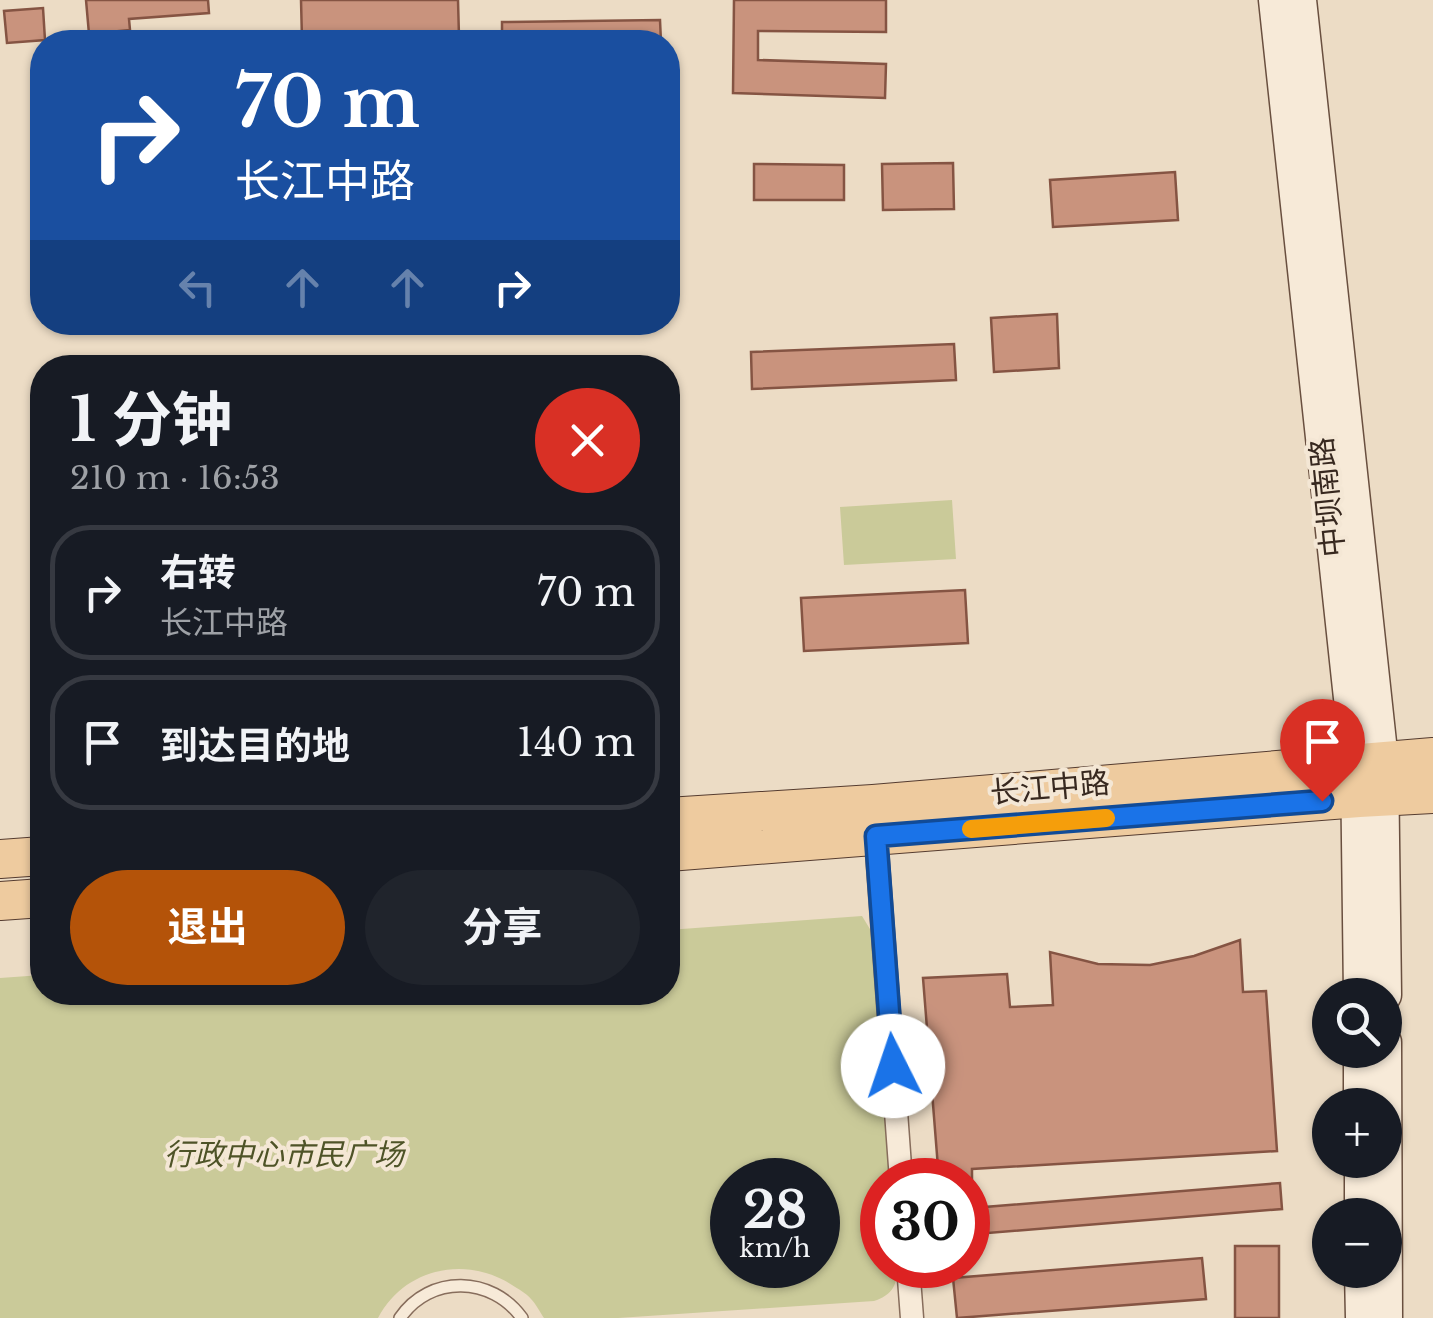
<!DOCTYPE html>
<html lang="zh">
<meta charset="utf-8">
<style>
:root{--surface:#171b24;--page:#20242c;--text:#f1f3f6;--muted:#9ea1a6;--line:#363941;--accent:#b45309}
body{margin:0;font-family:"Libre Baskerville","Noto Sans SC",serif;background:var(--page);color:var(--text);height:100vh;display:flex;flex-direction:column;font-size:38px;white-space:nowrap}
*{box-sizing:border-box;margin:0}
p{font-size:32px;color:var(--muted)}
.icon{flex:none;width:55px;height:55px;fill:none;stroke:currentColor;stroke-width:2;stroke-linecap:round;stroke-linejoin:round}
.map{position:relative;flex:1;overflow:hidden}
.panel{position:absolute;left:30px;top:355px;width:650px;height:650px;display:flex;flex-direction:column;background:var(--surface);border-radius:40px;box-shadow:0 2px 8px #0004}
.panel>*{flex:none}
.guide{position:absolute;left:30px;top:30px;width:650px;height:305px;border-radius:40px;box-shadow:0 2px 8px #0004;background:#1a4fa0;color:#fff;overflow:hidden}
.tools{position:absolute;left:1312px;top:978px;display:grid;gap:20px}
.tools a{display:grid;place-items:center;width:90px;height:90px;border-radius:50%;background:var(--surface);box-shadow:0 2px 8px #0004;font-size:50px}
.speed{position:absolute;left:710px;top:1158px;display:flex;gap:20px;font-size:50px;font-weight:700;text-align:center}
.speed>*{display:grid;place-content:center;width:130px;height:130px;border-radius:50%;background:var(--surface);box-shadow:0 2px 8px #0004;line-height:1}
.speed small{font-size:25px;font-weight:400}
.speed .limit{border:15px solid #d22;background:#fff;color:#111}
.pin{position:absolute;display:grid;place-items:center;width:85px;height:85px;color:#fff;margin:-102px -42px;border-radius:50% 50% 50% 0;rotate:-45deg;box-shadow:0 0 10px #0007}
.pin .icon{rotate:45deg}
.me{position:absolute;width:110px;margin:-55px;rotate:356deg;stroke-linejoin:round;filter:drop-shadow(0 0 8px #0008)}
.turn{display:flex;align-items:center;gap:35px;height:210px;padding:0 40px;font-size:45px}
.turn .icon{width:130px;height:130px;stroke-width:2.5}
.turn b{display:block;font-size:70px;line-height:85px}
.lanes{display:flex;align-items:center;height:95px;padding:0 40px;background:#0003;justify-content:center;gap:50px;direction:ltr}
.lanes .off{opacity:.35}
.round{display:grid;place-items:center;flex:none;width:105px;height:105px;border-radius:52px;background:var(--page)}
.summary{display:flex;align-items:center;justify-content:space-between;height:170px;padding:0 40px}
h1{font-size:60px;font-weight:700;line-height:75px}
.button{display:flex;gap:20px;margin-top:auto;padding:20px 40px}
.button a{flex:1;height:115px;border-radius:60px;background:var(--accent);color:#fff;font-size:40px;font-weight:700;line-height:115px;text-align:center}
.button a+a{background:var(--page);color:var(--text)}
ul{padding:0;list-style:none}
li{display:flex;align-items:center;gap:30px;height:135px;margin:0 20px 15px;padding:0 20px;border:5px solid var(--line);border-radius:40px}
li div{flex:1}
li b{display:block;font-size:38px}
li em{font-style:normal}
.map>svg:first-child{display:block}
.green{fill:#caca99;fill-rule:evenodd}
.building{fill:#c9937d;stroke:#855443;stroke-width:2.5}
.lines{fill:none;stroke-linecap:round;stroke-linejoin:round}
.lane-casing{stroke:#876d5c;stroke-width:14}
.street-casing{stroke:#876d5c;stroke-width:25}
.secondary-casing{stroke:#694f3f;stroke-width:35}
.primary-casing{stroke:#553c30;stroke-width:40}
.lane{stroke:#f7ead8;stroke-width:11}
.street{stroke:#f7ead8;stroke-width:22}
.secondary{stroke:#f7ead8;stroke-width:32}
.primary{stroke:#eecb9f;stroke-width:38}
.route-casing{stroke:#114b97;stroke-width:25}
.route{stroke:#1a73e8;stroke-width:18}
.slow{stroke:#f59e0b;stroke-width:18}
.labels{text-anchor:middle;stroke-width:8;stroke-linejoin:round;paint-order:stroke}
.street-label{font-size:30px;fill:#37281f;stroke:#f4e7d5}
.park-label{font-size:30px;font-style:italic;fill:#4e5327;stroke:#f4e7d5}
</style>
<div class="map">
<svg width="1433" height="1318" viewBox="0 0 1433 1318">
<rect width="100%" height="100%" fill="#ecdcc5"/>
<path class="green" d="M 952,500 L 956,559 L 844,565 L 840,507 Z
M 862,916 L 873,934 L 891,1180 L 882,1180 L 882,1265 L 897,1265 C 898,1284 893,1295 874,1301 L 618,1318 L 544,1318 C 540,1312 536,1304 531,1299 C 526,1293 518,1289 512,1285 C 466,1255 404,1268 378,1318 L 0,1318 L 0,978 L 42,975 L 42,992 L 668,992 L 668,930 ZM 732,1180 L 818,1180 L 818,1265 L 732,1265 Z"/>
<path class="building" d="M 86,0 L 208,0 L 209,13 L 129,19 L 130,30 L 89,34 Z
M 301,0 L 458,0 L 459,37 L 302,40 Z
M 734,0 L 886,0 L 886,32 L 758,31 L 758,60 L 886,64 L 885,98 L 733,93 Z
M 43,8 L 45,40 L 7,43 L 4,11 Z
M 660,20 L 661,42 L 502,42 L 502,22 Z
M 953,163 L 954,209 L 883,210 L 882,164 Z
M 754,164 L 844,165 L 844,200 L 754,200 Z
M 1175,172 L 1178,220 L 1053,227 L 1050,180 Z
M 1057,314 L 1059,368 L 994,372 L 991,318 Z
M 954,344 L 956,380 L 752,389 L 751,352 Z
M 965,590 L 968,643 L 804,651 L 801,598 Z
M 1240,940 L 1243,992 L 1266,991 L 1277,1151 L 972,1169 L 972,1180 L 939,1180 L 923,978 L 1007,974 L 1010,1007 L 1053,1005 L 1050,952 L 1098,964 L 1150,965 L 1194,956 Z
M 1280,1183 L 1282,1209 L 976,1234 L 973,1208 Z
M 1235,1246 L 1279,1246 L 1279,1318 L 1235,1318 Z
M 1202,1258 L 1206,1299 L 957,1318 L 953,1278 Z"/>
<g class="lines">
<defs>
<path id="lane" d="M 400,1318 C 430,1274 492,1276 522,1318"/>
<path id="street" d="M 875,824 L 901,1180
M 908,1265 L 912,1318"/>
<path id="secondary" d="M 1275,0 L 1357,763 L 1360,995
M 1300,0 L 1382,761 L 1385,995
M 1385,1042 L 1386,1318
M 1360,1050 L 1360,1105
M 1361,1160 L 1361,1215
M 1361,1270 L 1362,1318"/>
<path id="primary" d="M 668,817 L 873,804 L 1433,757
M 668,852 L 1359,798 L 1433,794
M 0,859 L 42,856
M 0,901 L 42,898"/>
</defs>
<use href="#lane" class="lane-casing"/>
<use href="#street" class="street-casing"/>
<use href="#secondary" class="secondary-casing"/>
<use href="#primary" class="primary-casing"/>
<use href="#lane" class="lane"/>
<use href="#street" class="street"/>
<use href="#secondary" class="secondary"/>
<use href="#primary" class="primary"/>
</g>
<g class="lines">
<defs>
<path id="route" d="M 893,1066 L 876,836 L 1322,801"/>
</defs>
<use href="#route" class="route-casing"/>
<use href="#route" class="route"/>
<path class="slow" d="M 971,829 L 1106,818"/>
</g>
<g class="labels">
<g class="street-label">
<text transform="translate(1328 497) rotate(-96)" y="10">中坝南路</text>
<text transform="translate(1050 788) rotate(-5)" y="10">长江中路</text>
</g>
<g class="park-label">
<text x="284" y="1165">行政中心市民广场</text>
</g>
</g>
</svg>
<div class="tools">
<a><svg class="icon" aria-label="search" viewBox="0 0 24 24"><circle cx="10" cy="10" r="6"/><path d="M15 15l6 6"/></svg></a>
<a>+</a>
<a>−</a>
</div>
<div class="speed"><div>28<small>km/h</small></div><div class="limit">30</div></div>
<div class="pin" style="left:1322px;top:801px;background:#d93025"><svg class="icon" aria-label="arrive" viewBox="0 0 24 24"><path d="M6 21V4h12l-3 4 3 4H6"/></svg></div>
<svg class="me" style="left:893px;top:1066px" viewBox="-20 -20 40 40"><circle r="19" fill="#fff"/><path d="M0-13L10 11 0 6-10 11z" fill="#1a73e8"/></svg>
<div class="guide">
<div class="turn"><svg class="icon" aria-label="right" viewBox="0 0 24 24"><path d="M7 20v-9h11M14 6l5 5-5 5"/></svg><div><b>70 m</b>长江中路</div></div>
<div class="lanes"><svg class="icon off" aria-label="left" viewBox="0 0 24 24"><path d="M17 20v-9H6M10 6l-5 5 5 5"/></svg><svg class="icon off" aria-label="ahead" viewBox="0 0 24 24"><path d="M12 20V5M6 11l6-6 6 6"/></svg><svg class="icon off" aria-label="ahead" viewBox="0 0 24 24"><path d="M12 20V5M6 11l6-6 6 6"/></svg><svg class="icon" aria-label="right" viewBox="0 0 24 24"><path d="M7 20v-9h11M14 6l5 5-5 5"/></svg></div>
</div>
<section class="panel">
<div class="summary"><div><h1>1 分钟</h1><p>210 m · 16:53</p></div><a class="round" style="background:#d93025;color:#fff"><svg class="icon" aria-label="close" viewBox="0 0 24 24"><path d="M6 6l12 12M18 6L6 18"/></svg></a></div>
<ul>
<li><svg class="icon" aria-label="right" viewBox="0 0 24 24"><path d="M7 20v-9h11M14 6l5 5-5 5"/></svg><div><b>右转</b><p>长江中路</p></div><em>70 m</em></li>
<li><svg class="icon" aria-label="arrive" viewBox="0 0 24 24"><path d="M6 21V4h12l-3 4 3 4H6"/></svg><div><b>到达目的地</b></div><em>140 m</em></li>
</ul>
<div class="button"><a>退出</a><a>分享</a></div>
</section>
</div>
